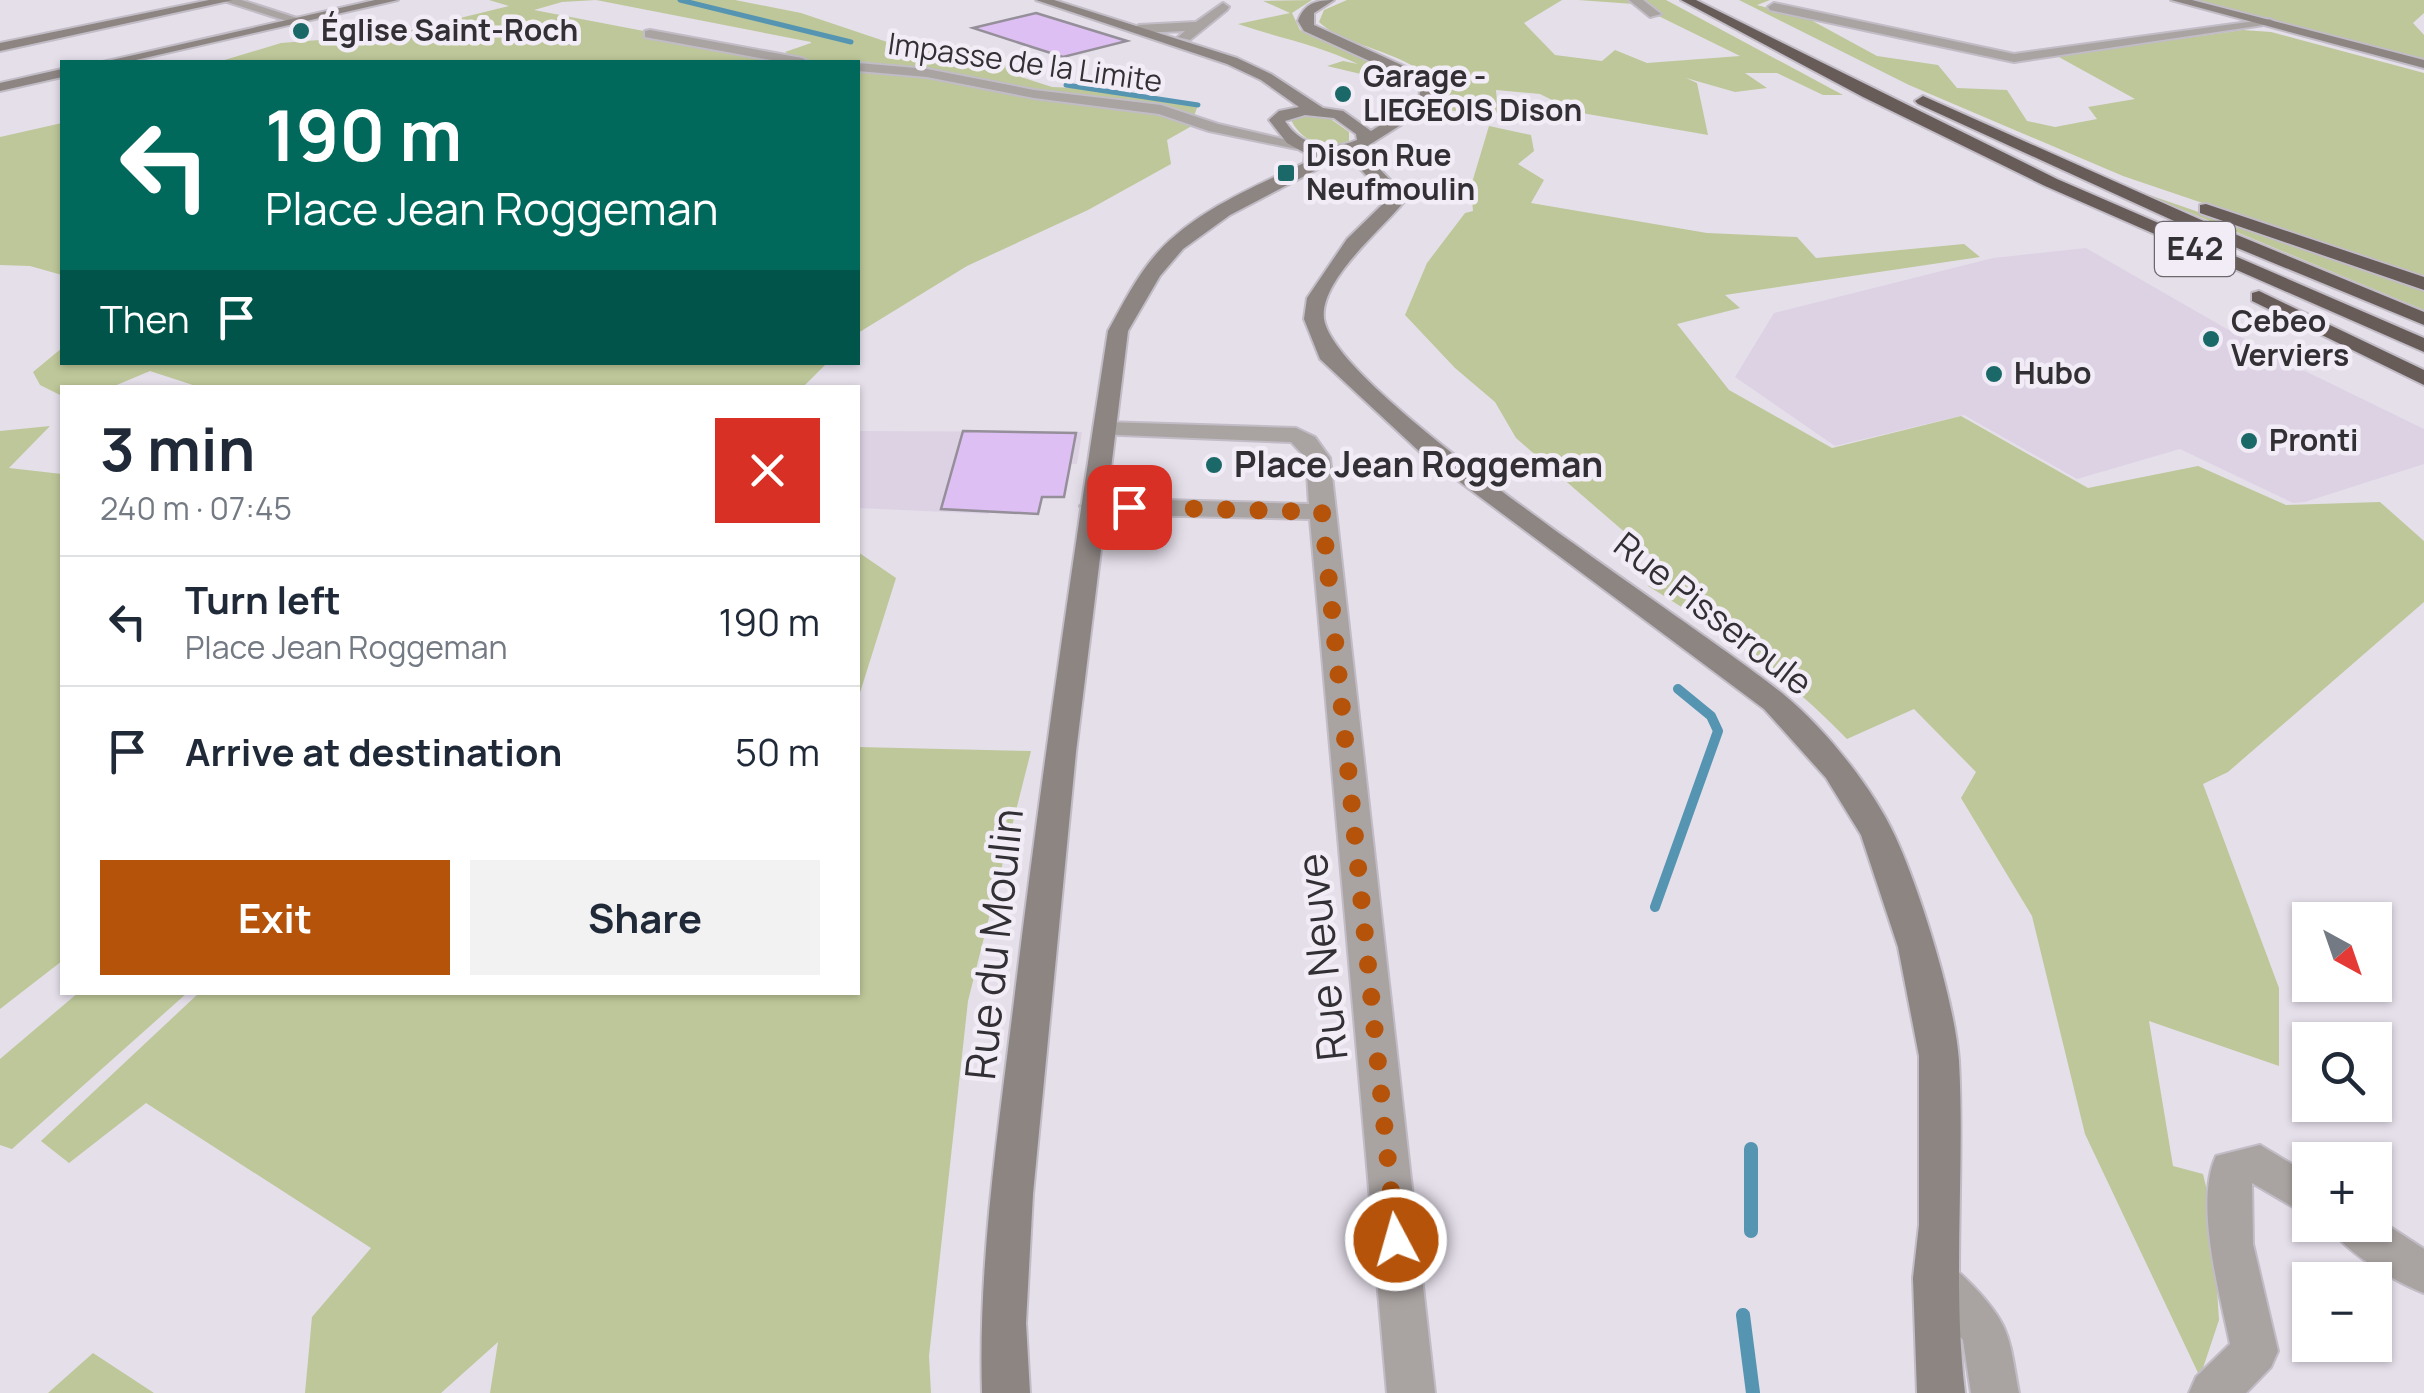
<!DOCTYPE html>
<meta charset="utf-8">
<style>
:root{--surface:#fff;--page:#f2f2f3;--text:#1f2937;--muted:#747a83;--line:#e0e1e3;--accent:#b45309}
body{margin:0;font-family:Manrope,sans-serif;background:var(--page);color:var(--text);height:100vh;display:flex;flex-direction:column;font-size:38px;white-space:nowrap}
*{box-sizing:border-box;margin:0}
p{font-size:32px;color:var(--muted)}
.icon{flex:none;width:55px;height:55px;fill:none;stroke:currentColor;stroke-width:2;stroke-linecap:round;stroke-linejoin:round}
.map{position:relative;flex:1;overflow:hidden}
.sheet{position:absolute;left:60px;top:385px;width:800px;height:610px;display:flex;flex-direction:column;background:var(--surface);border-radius:0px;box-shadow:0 2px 8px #0004}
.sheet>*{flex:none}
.guide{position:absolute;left:60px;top:60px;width:800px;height:305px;border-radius:0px;box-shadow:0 2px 8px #0004;background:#00695c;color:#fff;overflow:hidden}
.needle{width:65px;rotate:140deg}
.buttons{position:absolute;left:2292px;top:902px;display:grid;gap:20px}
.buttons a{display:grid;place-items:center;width:100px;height:100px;border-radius:0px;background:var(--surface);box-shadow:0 2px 8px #0004;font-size:50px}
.pin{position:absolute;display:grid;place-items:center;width:85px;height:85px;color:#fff;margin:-42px;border-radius:20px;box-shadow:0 5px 15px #0006}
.me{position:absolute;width:110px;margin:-55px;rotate:354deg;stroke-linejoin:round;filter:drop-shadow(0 0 8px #0008)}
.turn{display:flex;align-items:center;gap:35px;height:210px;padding:0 40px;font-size:45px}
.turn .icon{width:130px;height:130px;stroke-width:2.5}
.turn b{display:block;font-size:70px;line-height:85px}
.then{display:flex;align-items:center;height:95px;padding:0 40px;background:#0003;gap:20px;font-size:38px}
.round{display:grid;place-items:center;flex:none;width:105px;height:105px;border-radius:0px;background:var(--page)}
.summary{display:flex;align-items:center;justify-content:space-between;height:170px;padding:0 40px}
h1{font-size:60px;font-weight:700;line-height:75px}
.action{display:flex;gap:20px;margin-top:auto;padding:20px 40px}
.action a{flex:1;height:115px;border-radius:0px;background:var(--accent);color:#fff;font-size:40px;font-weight:700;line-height:115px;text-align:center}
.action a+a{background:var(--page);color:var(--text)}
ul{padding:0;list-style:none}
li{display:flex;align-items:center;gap:30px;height:130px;padding:0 40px;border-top:2px solid var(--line)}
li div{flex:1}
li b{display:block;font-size:38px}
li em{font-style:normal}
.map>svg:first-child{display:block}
.built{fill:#ddd2e4}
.green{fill:#bec799;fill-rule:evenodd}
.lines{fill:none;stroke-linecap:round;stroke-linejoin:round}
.stream-far2{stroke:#5695b2;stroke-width:5}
.stream-far1{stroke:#5695b2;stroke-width:10}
.stream{stroke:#5695b2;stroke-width:14}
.building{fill:#debff3;stroke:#958f9a;stroke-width:2.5}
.street-casing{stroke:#c1bcc6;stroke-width:4}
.secondary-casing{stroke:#c1bcc6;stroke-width:4}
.highway-casing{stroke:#c1bcc6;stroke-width:4}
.street{fill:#a9a3a1;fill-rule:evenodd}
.secondary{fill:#8d8582;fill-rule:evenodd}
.highway{fill:#685c59;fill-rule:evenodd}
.route{stroke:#b45309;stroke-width:18;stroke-dasharray:0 32.4}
.poi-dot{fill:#1a6867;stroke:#f2ecf7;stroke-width:4}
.labels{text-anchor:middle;stroke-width:9;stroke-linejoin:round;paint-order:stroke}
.far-poi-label{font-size:30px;font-weight:bold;fill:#323034;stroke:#f2ecf7;text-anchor:start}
.far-street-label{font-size:30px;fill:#323034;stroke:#f2ecf7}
.shield{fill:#f2ecf7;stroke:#6c686e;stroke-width:2.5}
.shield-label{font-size:32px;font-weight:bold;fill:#323034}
.poi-label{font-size:35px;font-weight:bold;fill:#323034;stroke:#f2ecf7;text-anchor:start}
.street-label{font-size:35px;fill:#323034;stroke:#f2ecf7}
.near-street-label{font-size:42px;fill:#323034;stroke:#f2ecf7}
</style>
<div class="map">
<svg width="2424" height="1393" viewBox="0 0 2424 1393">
<rect width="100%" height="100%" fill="#e5dfea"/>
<path class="built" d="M 2086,248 L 2274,356 L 2424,429 L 2424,464 L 2305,502 L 2293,503 L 2180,449 L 2077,479 L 1964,415 L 1835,446 L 1735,377 L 1774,313 L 1993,258 Z
M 858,431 L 1082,432 L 1077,464 L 997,464 L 989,514 L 858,508 Z"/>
<path class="green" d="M 489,0 L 735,0 L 801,13 L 920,53 L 962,43 L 996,55 L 1025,74 L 1021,77 L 1052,87 L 1100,89 L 1198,105 L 1190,127 L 1167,140 L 1171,164 L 1088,210 L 967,266 L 858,333 L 858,62 L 218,62 L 281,43 L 395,34 L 509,6 ZM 596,0 L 811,42 L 811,43 L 785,52 L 800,61 L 534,10 L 562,2 Z
M 1312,0 L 1292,13 L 1300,30 L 1405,76 L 1416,87 L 1327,66 L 1343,61 L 1358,64 C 1319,45 1279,38 1238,24 L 1290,13 L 1263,1 Z
M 1347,0 L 1562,0 L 1524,23 L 1555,55 L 1602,61 L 1615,50 L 1647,63 L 1740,56 L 1634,4 L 1578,0 L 1666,0 L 1843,95 L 1823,95 L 1777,73 L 1745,73 L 1767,88 L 1735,92 L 1686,78 L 1697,83 L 1708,135 L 1576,112 L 1540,94 L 1496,90 L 1498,113 L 1439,110 C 1450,56 1349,52 1319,22 L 1324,10 Z
M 1739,0 L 1770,0 L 1757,5 L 1809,19 L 1877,56 L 1938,65 L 1957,88 L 2007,90 L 2027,121 L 2055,127 L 2097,119 L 2088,107 L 2135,99 L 2057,56 L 2243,30 L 2271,32 L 2424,73 L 2424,278 L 2123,176 L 1909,85 Z
M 2192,0 L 2424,0 L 2424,13 L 2413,23 L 2424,35 L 2424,59 Z
M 1303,115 L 1328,117 L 1349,132 L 1349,141 C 1326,149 1303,144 1291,120 Z
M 62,123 L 62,275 L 30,266 L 0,265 L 0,137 Z
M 1489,126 L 1531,135 L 1534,151 L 1518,164 L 1544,180 L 1531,203 L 1707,233 L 1797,237 L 1816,258 L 1964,244 L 1980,257 L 1725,295 L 1740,308 L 1677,324 L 1729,390 L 1832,448 L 1961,416 L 2088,488 L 2198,466 L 2286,505 L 2380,502 L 2424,541 L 2424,602 L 2228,772 L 2203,784 L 2279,988 L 2279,1066 L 2149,1021 L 2173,1166 L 2203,1174 L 2212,1211 L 2219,1320 L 2200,1377 L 2085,1134 L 2032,916 L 1961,798 L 1976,772 L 1914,709 L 1847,739 C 1787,677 1721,631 1648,586 L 1673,574 L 1516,438 L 1495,402 L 1455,368 L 1405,315 L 1427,263 L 1465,213 L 1473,211 L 1471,186 Z
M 2135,190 L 2424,290 L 2424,310 Z
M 62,348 L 62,362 L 827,363 L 802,388 L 202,388 L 150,371 L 112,387 L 62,388 L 62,396 L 40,385 L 33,372 Z
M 50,426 L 9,468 L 62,474 L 62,961 L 0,1009 L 0,431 Z
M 858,552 L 896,578 L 858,699 Z
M 858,747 L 1031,751 L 968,1001 L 929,1356 L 931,1393 L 490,1393 L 498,1342 L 441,1393 L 305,1393 L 312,1317 L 371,1248 L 146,1103 L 69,1163 L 41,1141 L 199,993 L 858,992 Z
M 79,992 L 187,993 L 12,1149 L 0,1145 L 0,1059 Z
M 93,1353 L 154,1393 L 48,1393 Z"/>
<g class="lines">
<path class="stream-far2" d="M 680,0 L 851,42
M 1066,85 L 1198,105"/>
<path class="stream-far1" d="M 1655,907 L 1718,731 L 1711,716 L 1678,689"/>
<path class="stream" d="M 1751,1149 L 1751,1231
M 1743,1315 L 1753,1393"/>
</g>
<path class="building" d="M 1036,13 L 1127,41 L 1063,57 L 973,28 Z
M 963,431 L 1076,433 L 1064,497 L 1042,497 L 1038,514 L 941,509 Z"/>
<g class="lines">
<defs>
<path id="street" d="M 221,0 L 241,0 L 306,21 L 299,25 Z
M 1629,0 L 1643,0 L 1661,14 L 1650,17 Z
M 1223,3 L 1229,7 L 1227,10 L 1190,40 L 1178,37 L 1185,31 L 1139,33 L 1132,29 L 1139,25 L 1196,22 Z
M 1774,3 L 2014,54 L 2270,19 L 2277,23 L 2014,62 L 1770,10 L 1768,7 Z
M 650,30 L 802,58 L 809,62 L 782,62 L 645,37 L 645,31 Z
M 858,63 L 927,69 L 1034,90 L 1161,105 L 1218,124 L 1305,144 L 1297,149 L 1209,131 L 1159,114 L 1034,98 L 927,77 L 858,71 Z
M 1105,422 L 1296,428 L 1315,437 L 1330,458 L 1435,1393 L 1387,1393 L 1310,519 L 1093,514 L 1080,506 L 1093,498 L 1309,504 L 1306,458 L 1291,442 L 1097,434 L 1093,429 L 1097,424 Z
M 2260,1145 L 2310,1175 L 2310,1217 L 2252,1183 L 2253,1244 L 2278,1351 L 2271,1367 L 2246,1393 L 2189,1393 L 2196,1377 L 2230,1344 C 2220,1294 2194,1203 2216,1156 Z
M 2375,1217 L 2424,1249 L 2424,1293 C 2397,1283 2341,1250 2329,1225 L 2375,1225 Z
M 1935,1258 C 1952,1264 1960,1273 1973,1286 C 2012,1327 2009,1339 2019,1393 L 1971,1393 L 1963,1340 L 1919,1292 L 1913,1278 L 1919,1264 Z"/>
<path id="secondary" d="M 209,0 L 233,0 L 0,51 L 0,43 Z
M 375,0 L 398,0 L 127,62 L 103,62 Z
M 1036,0 L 1054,0 L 1237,58 L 1271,74 L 1323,108 L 1343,111 L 1371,131 L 1419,101 L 1420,91 L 1409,79 L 1304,31 L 1298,21 C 1304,3 1317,0 1334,0 L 1314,13 L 1314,25 L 1419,73 L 1435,90 L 1431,106 L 1361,150 L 1400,190 L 1403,203 C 1381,230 1319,281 1324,319 C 1336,396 1706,630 1783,694 C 1824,727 1873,788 1895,836 C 1920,890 1955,1002 1959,1061 C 1965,1172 1952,1283 1965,1393 L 1917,1393 L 1913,1278 L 1919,1225 L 1919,1056 L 1898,947 L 1861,835 L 1826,778 L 1764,709 L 1421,453 L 1320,359 L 1304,319 L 1307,298 L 1347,239 L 1385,202 L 1385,195 L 1346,154 L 1321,155 L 1318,169 L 1230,215 L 1183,249 L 1160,276 L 1128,331 L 1076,752 L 1033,1194 L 1026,1323 L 1030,1393 L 982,1393 C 978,1259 999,1126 1015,993 C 1042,771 1074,551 1108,331 C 1123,304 1137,275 1158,252 C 1197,210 1254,187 1304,163 L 1305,153 L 1287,143 L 1269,120 L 1279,111 L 1299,107 L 1261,80 L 1227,64 ZM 1305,115 L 1334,118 L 1356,134 L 1357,140 C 1331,151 1301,147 1285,121 Z
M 2171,0 L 2192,0 L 2424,60 L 2424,68 Z
M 62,69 L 62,77 L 0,91 L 0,83 Z"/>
<path id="highway" d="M 1681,0 L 1696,0 L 2057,179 L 2424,338 L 2424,352 L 2045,186 L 1863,97 Z
M 1923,96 L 2208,223 L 2424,312 L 2424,325 L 2196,231 L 1918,104 L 1915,101 Z
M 2206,204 L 2424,277 L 2424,290 L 2200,213 L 2200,205 Z
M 2259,291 L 2424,370 L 2424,385 L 2252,301 L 2252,293 Z"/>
</defs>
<use href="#street" class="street-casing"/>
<use href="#secondary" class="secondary-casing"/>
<use href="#highway" class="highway-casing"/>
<use href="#street" class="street"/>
<use href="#secondary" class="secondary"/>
<use href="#highway" class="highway"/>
</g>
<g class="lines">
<path class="route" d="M 1129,507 L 1322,512 L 1396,1240"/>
</g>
<g class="poi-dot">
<circle cx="301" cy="31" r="10"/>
<circle cx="1343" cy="94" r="10"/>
<rect x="1276" y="163" width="20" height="20" rx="5"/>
<circle cx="2211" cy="339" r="10"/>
<circle cx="1994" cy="374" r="10"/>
<circle cx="2249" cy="441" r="10"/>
<circle cx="1214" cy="465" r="10"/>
</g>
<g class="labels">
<g class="far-poi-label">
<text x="321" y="41">Église Saint-Roch</text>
<text x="1363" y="87">Garage -<tspan x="1363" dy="34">LIEGEOIS Dison</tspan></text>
<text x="1306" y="166">Dison Rue<tspan x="1306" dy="34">Neufmoulin</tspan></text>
<text x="2231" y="332">Cebeo<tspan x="2231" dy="34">Verviers</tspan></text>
<text x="2014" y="384">Hubo</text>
<text x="2269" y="451">Pronti</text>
</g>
<g class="far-street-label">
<text transform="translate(1025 63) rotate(8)" y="10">Impasse de la Limite</text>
</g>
<rect class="shield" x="2155" y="222" width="80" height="54" rx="8"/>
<g class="shield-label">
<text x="2195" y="260">E42</text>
</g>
<g class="poi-label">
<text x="1234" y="477">Place Jean Roggeman</text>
</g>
<g class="street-label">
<text transform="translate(1713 614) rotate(38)" y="12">Rue Pisseroule</text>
</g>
<g class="near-street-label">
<text transform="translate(994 944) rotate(-84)" y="15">Rue du Moulin</text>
<text transform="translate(1322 957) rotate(-96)" y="15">Rue Neuve</text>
</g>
</g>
</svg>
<div class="buttons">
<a><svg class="needle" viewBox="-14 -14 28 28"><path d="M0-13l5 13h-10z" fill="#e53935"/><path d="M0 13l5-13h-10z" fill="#747a83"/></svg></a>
<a><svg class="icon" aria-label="search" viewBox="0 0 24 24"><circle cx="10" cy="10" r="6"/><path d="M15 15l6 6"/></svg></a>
<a>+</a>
<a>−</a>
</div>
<div class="pin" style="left:1129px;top:507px;background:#d93025"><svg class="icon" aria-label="arrive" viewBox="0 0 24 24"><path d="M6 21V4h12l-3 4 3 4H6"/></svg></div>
<svg class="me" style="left:1396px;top:1240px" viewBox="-20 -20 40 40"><circle r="17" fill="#b45309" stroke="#fff" stroke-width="3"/><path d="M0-11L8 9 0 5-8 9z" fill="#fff"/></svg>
<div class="guide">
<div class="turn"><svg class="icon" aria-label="left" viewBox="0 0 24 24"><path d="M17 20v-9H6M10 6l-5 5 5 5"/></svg><div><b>190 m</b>Place Jean Roggeman</div></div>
<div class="then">Then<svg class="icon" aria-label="arrive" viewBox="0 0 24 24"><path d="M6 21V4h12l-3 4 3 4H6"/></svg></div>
</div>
<section class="sheet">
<div class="summary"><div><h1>3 min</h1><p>240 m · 07:45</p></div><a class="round" style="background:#d93025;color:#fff"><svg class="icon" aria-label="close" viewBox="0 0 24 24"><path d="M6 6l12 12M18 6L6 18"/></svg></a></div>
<ul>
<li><svg class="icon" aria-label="left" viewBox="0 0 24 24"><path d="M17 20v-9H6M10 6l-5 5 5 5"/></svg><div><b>Turn left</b><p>Place Jean Roggeman</p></div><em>190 m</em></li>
<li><svg class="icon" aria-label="arrive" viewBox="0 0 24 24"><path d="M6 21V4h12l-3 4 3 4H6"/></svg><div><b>Arrive at destination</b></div><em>50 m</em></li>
</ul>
<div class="action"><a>Exit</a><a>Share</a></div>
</section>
</div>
